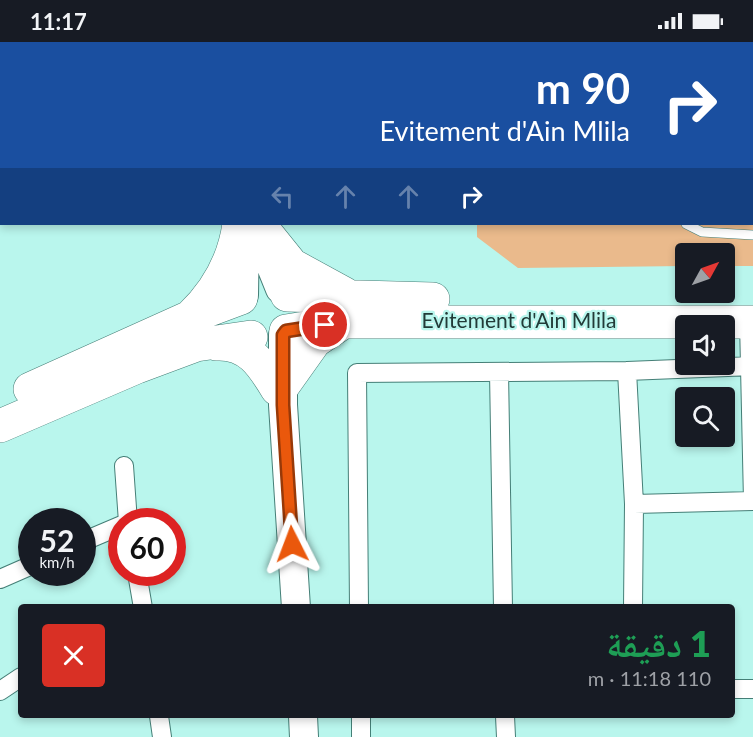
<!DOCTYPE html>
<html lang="ar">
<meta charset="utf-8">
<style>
:root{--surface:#171b24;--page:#242831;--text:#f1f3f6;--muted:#9ea1a6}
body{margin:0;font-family:Lato,"Noto Naskh Arabic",sans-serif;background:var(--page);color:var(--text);direction:rtl;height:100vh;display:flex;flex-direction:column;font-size:22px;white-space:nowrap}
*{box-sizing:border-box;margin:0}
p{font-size:20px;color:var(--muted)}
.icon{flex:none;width:33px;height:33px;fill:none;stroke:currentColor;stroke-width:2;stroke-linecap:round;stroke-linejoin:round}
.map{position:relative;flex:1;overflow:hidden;direction:ltr}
.drawer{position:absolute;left:18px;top:562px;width:717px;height:114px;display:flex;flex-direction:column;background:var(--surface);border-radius:6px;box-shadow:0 3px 9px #0003;direction:rtl}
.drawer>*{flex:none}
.hud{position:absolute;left:0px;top:0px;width:753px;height:183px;box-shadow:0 3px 9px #0003;direction:rtl;background:#1a4fa0;color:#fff;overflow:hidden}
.needle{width:39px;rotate:50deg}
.fabs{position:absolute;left:675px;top:201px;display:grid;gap:12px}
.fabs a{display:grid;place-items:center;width:60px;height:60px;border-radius:6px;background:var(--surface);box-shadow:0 3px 9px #0003;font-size:30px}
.speed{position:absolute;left:18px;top:466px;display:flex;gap:12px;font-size:30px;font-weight:700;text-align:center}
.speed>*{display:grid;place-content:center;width:78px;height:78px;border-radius:50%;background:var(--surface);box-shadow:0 3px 9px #0003;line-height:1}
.speed small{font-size:15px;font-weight:400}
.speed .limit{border:9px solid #d22;background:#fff;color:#111}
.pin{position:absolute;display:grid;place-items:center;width:51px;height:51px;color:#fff;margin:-26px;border:3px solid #fff;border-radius:50%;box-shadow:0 2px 6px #0007}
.me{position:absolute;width:66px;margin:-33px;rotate:357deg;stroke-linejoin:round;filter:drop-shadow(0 0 4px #0008)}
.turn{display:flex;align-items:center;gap:21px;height:126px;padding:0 24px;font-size:27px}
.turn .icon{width:78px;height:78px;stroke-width:2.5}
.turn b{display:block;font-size:42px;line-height:51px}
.lanes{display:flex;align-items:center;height:57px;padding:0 24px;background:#0003;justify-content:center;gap:30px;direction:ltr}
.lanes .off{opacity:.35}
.round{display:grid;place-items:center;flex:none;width:63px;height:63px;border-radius:6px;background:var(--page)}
.summary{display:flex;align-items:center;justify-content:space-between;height:102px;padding:0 24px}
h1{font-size:36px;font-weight:800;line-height:45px;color:#1e9e55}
.status{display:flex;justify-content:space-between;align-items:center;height:42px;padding:0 30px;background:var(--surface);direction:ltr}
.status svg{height:16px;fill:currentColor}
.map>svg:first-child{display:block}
.green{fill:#eaba8c}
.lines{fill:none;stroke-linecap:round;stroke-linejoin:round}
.lane-casing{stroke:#457f77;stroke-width:10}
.street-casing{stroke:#457f77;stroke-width:20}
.primary-casing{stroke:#457f77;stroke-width:30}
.highway-casing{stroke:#457f77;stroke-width:34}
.lane{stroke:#fff;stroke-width:9}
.street{stroke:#fff;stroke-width:18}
.primary{stroke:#fff;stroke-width:28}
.highway{stroke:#fff;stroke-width:33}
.route-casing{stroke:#983908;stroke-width:15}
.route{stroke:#ea580c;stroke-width:10}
.labels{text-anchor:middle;stroke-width:4.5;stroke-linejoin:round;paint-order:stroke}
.street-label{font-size:21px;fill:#223b38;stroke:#b9f6ed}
</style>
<div class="status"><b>11:17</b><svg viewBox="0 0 49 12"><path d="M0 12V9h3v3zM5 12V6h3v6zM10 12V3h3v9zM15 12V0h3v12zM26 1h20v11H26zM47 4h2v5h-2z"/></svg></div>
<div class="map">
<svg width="753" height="695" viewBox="0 0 753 695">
<rect width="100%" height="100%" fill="#b9f6ed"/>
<path class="green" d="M 477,0 L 753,0 L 753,224 L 725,224 L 724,212 L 686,212 L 685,224 L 518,226 L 477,195 L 477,182 L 752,182 L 752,2 Z"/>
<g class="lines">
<defs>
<path id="lane" d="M 707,0 L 707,2
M 752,90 L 753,91
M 686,182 L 702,190 L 753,193"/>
<path id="street" d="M 627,329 L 634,462 L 633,566
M 499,330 L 503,566
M 124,424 L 128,480
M 634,462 L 753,459 L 749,280
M 82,500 L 122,483
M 137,531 L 143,566
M 0,537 L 32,523
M 359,566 L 357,331 L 627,329 L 753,324
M 732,647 L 753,647
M 0,649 L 21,635
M 159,674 L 162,695
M 361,674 L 361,695
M 505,674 L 506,695"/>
<path id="primary" d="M 206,0 L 206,2
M 255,185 L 280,247
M 244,253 L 245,187
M 283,293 L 283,363 L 296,566
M 303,674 L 304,695"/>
<path id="highway" d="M 259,182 L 292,223 L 345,252
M 287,253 L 433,257
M 191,274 C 217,249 234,218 239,182
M 286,289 L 344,280 L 753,280
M 216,302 C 248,300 262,322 277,347
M 283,344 L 315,299 L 342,281
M 30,347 L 190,275 L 241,256
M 0,384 L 137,325 L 196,303 L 251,295"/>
</defs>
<use href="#lane" class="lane-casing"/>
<use href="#street" class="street-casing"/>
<use href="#primary" class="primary-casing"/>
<use href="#highway" class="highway-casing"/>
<use href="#lane" class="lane"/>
<use href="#street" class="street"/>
<use href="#primary" class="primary"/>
<use href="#highway" class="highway"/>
</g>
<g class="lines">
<defs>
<path id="route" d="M 292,502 L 283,363 L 283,293 L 286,289 L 325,283"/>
</defs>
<use href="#route" class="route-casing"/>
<use href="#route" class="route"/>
</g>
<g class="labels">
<g class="street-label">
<text x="519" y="286">Evitement d'Ain Mlila</text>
</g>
</g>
</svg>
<div class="fabs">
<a><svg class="needle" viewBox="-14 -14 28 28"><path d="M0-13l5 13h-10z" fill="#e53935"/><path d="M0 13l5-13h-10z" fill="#9ea1a6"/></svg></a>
<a><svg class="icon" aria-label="sound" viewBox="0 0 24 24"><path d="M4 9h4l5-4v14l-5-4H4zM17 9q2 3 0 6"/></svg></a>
<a><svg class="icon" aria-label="search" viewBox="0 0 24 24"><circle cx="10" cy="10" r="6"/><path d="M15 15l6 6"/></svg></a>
</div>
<div class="speed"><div>52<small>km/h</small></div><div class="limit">60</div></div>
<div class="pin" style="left:325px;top:283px;background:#d93025"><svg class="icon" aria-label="arrive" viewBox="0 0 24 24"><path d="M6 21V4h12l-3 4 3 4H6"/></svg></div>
<svg class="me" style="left:292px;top:502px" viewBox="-20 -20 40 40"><path d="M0-17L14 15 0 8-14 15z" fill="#ea580c" stroke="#fff" stroke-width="4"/></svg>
<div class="hud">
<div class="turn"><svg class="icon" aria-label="right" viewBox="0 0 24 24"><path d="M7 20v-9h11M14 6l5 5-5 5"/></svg><div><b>90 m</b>Evitement d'Ain Mlila</div></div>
<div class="lanes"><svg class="icon off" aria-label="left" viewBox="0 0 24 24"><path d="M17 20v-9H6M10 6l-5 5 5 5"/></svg><svg class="icon off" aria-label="ahead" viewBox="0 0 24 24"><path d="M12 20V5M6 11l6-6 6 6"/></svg><svg class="icon off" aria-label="ahead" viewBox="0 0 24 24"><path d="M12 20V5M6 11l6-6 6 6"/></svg><svg class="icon" aria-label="right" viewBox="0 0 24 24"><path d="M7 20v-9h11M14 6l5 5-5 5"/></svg></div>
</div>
<section class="drawer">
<div class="summary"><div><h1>1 دقيقة</h1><p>110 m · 11:18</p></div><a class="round" style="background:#d93025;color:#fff"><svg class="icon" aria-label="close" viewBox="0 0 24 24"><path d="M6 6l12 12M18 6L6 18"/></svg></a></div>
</section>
</div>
